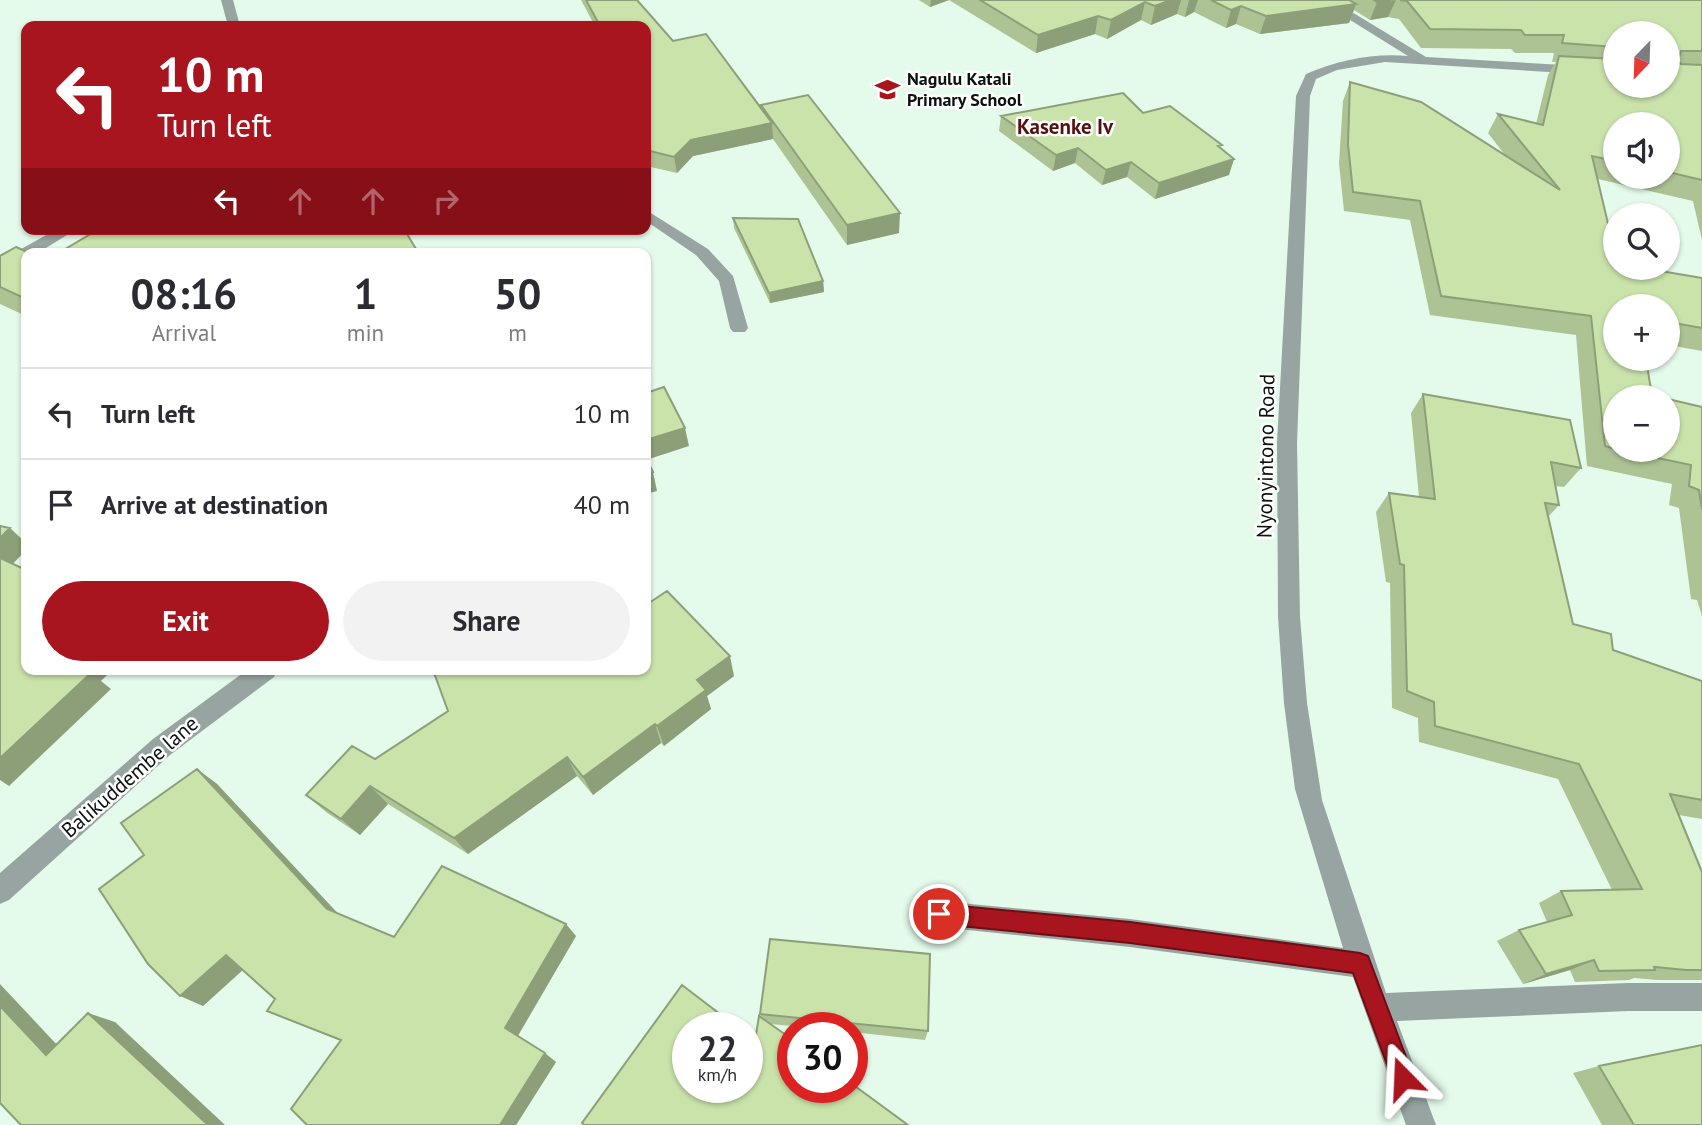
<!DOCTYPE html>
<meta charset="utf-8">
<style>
:root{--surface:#fff;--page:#f2f2f3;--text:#2b2b33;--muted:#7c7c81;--line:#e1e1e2;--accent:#a9151e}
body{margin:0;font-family:"PT Sans",sans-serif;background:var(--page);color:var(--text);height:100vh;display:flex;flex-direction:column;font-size:26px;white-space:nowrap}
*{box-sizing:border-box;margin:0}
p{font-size:23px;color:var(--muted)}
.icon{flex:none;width:38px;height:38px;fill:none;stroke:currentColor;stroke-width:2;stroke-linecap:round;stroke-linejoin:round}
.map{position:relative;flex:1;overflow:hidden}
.panel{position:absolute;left:21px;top:248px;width:630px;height:427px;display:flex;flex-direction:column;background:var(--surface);border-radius:14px;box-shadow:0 2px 5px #0004}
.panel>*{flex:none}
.hud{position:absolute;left:21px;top:21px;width:630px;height:214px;border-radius:14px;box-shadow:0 2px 5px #0004;background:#a9151e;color:#fff;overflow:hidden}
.needle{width:46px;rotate:203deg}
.fabs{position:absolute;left:1603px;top:21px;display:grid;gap:14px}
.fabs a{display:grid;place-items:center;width:77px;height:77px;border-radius:50%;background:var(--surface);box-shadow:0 2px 5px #0004;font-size:35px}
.speed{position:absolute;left:672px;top:1012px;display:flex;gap:14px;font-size:35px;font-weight:700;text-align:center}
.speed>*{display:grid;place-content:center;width:91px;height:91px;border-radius:50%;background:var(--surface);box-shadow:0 2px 5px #0004;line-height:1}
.speed small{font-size:18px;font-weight:400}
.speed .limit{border:10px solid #d22;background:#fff;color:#111}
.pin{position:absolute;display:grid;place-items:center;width:60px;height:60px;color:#fff;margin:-30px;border:4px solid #fff;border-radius:50%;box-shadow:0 2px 7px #0007}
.me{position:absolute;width:77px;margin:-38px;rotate:339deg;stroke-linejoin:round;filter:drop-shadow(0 0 5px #0008)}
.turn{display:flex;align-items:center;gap:24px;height:147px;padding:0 21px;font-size:32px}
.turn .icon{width:91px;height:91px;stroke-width:2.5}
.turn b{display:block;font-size:49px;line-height:60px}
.lanes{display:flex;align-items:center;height:66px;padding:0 21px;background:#0003;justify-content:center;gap:35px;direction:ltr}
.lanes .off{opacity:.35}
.eta{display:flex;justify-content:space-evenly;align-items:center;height:119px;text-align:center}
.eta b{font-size:42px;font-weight:700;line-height:49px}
.button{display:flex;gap:14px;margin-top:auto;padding:14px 21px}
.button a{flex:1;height:80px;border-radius:42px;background:var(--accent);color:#fff;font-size:28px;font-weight:700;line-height:80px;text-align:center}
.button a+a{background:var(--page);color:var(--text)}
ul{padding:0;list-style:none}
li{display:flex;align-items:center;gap:21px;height:91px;padding:0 21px;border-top:2px solid var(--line)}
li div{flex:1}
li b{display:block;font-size:26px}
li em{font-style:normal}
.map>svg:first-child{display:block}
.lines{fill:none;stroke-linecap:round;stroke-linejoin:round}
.lane{fill:#98a4a1;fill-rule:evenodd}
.street{fill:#98a4a1;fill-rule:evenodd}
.wall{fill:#adc393;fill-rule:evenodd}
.shaded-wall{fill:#8d9f78}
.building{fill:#c9e3ab;stroke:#8d9f78;stroke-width:2}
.route{fill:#a9151e;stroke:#6e0e14;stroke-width:2}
.labels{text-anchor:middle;stroke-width:5;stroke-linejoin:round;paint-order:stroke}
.far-poi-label{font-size:18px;font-weight:bold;fill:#0a120d;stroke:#fff;text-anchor:start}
.far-quarter-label{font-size:21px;font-weight:bold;fill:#551010;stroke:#fff}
.street-label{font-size:21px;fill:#0a120d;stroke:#fff}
</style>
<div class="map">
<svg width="1702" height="1125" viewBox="0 0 1702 1125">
<rect width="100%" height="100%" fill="#e4faea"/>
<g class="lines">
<path class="lane" d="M 57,229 L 77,229 L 36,254 L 26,254 L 26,259 L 0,266 L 0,256 L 14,253 Z"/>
<path class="street" d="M 221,0 L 233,0 L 240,26 L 228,26 Z
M 1318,0 L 1332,0 L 1426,57 L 1615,68 L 1615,76 L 1385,62 L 1337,70 L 1316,79 L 1310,96 L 1297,443 L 1300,617 L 1307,703 L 1322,800 L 1386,993 L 1628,983 L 1702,983 L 1702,1011 L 1628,1011 L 1397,1021 L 1436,1125 L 1406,1125 L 1353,977 L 1130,947 L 939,927 L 930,923 L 926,914 L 930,905 L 939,901 L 1130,919 L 1343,948 L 1295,789 L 1284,703 L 1278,617 L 1277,443 L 1296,96 L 1306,74 C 1339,60 1373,53 1408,56 Z
M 646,210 L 708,249 L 733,276 L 748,328 L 745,332 L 733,332 L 730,328 L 719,281 L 696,255 L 646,221 Z
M 247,670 L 277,670 L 274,677 L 170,755 L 9,900 L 0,904 L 0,873 L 153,739 Z"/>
</g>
<path class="wall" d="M 581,0 L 637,0 L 673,41 L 762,109 L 761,105 L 899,233 L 847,245 L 773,139 L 693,156 L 677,173 L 646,166 L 646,26 L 595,26 Z
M 919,0 L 1702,0 L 1702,240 L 1693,201 L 1598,179 L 1615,268 L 1702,278 L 1702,351 L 1668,345 L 1668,306 L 1615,306 L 1615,450 L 1668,450 L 1702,407 L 1702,616 L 1697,600 L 1691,599 L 1679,508 L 1669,505 L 1672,484 L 1587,466 L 1576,335 L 1430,315 L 1410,220 L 1344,211 L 1339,163 L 1343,101 L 1350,82 L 1505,155 L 1488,133 L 1498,114 L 1536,124 L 1548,75 L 1556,62 L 1552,62 L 1554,53 L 1515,53 L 1511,49 L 1421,48 L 1399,19 L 1388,17 L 1370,20 L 1354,10 L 1349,23 L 1260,34 L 1236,24 L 1226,28 L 1194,12 L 1185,17 L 1177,14 L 1151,25 L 1141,20 L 1107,39 L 1095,34 L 1036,53 L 949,0 L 930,7 ZM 1615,33 L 1668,86 L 1615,86 ZM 1615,124 L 1668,124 L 1668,177 L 1615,177 Z
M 1143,113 L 1221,148 L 1229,175 L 1155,199 L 1127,177 L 1102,185 L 1075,163 L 1053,171 L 999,131 L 1001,116 Z
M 733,218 L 823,281 L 824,292 L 770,303 L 734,228 Z
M 26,254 L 26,316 L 0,304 L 0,256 Z
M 1423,394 L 1581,468 L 1564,487 L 1555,486 L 1559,505 L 1548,517 L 1573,624 L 1613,650 L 1702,681 L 1702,819 L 1679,815 L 1702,872 L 1702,980 L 1658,980 L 1634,978 L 1629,980 L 1575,982 L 1570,970 L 1523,984 L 1497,941 L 1519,930 L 1547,922 L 1539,903 L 1561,891 L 1612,890 L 1558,779 L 1419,742 L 1418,718 L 1392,708 L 1390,583 L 1386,582 L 1376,512 L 1389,493 L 1419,497 L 1411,413 Z
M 734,676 L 707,696 L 711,709 L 664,746 L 661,743 L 593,795 L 577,776 L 468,854 L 388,804 L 360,835 L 326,812 L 306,795 L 375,759 Z
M 197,769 L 217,784 L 337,913 L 394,937 L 576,936 L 518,1036 L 556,1062 L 516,1125 L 307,1125 L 341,1041 L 288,1020 L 267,1011 L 275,999 L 243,970 L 203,1006 L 144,855 Z
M 760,1014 L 928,1031 L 925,1040 L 852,1032 L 852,1027 L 804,1027 L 770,1024 L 793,1040 L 584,1125 L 755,1041 L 762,1018 Z
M 1599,1066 L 1702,1125 L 1602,1125 L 1573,1073 Z"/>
<path class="shaded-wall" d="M 931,0 L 949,0 L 930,7 Z
M 1171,0 L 1181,0 L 1177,14 L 1151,25 L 1155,6 Z
M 1189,0 L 1198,0 L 1194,12 L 1185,17 Z
M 1396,0 L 1388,17 L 1370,20 L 1377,2 Z
M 1145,2 L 1141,20 L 1107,39 L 1111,20 Z
M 1356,4 L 1349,23 L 1260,34 L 1266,16 Z
M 1241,6 L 1236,24 L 1226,28 L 1231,10 Z
M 1098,16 L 1095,34 L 1036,53 L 1038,35 Z
M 772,123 L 773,139 L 693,156 L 677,173 L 674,157 L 691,140 Z
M 1078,148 L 1075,163 L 1053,171 L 1056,155 Z
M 1234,159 L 1229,175 L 1155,199 L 1159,183 Z
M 1131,162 L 1127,177 L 1102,185 L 1106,170 Z
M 900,213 L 899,233 L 847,245 L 847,225 Z
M 823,281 L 824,292 L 770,303 L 769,293 Z
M 685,428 L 689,446 L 646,460 L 646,440 Z
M 653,472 L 657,491 L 646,494 L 646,474 Z
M 10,528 L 26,543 L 26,550 L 7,570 L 0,564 L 0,538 Z
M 730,656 L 734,676 L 707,696 L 711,709 L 664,746 L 657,726 L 697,680 Z
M 82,670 L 112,670 L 101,681 L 111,689 L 9,786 L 0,780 L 0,758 Z
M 655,724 L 661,743 L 593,795 L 583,777 Z
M 567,757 L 577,776 L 468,854 L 454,838 Z
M 197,769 L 217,784 L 345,921 L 327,909 Z
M 370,786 L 388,804 L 360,835 L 341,819 Z
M 566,924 L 576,936 L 517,1037 L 505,1028 Z
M 226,955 L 247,966 L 203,1006 L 180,996 Z
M 1594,960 L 1570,970 L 1523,984 L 1546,974 Z
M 0,984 L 74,1063 L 46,1055 L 0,1006 Z
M 88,1013 L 115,1022 L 225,1125 L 208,1125 Z
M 545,1053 L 556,1062 L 516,1125 L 500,1125 Z"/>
<path class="building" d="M 586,0 L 637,0 L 673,41 L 706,34 L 772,123 L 691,140 L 674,157 L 646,150 L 646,26 L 600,26 Z
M 980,0 L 1171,0 L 1155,6 L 1145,2 L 1111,20 L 1098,16 L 1038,35 Z
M 1211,0 L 1349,0 L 1356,4 L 1266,16 L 1241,6 L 1231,10 Z
M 1374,0 L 1391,0 L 1377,2 Z
M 1400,0 L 1702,0 L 1702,51 L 1681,51 L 1678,61 L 1681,64 L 1702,65 L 1702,180 L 1668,172 L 1668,124 L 1615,124 L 1615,161 L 1592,156 L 1615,253 L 1615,268 L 1643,268 L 1702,278 L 1702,328 L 1668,322 L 1668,306 L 1615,306 L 1615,359 L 1646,359 L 1652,396 L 1658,397 L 1615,397 L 1615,449 L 1605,446 L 1591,316 L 1441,296 L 1420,201 L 1353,192 L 1348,144 L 1350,82 L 1421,102 L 1560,190 L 1498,114 L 1543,125 L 1559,56 L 1615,59 L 1615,86 L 1668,86 L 1668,33 L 1615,33 L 1615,47 L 1562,43 L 1564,35 L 1525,35 L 1521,30 L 1430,29 L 1407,1 Z
M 1123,93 L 1143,113 L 1170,106 L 1222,145 L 1218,146 L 1234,159 L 1159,183 L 1131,162 L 1106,170 L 1078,148 L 1056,155 L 1001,116 Z
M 808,95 L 900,213 L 847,225 L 761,105 Z
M 733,218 L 798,219 L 823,281 L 769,293 Z
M 99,229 L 404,229 L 419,254 L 57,254 Z
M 16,247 L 32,254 L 26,254 L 26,299 L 0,287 L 0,256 Z
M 664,387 L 685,428 L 646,440 L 646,393 Z
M 1423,394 L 1570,420 L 1581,468 L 1551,462 L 1559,505 L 1545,503 L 1573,624 L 1611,634 L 1613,650 L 1702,681 L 1702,800 L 1670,794 L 1702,872 L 1702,970 L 1686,970 L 1654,967 L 1655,970 L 1599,971 L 1594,960 L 1546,974 L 1519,930 L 1572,915 L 1561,891 L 1642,889 L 1579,764 L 1435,726 L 1434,702 L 1407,691 L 1404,565 L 1400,564 L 1389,493 L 1435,499 Z
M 1668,399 L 1702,407 L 1702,509 L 1699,490 L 1689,486 L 1691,465 L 1620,450 L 1668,450 Z
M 646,458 L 653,472 L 646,474 Z
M 0,526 L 10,528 L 0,538 Z
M 0,558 L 26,570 L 26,670 L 85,670 L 91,673 L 0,758 Z
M 667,591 L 730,656 L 697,680 L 706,690 L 657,726 L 655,724 L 583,777 L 567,757 L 454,838 L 370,786 L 341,819 L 306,795 L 352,746 L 375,759 L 448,711 L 433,670 L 646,670 L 646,605 Z
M 197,769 L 327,909 L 394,937 L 442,866 L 566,924 L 505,1028 L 545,1053 L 500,1125 L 307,1125 L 291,1109 L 341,1040 L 267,1011 L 275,999 L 226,955 L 180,996 L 148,964 L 99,889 L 144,855 L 121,823 Z
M 770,939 L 930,954 L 928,1031 L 760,1014 Z
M 682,985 L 737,1027 L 688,1027 L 688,1087 L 747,1087 L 747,1035 L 755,1041 L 759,1016 L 793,1040 L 793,1087 L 852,1087 L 852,1084 L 908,1125 L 584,1125 L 582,1123 Z
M 0,1006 L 46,1055 L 88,1013 L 208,1125 L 21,1125 L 0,1103 Z
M 1702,1045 L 1702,1125 L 1634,1125 L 1599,1066 Z"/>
<path class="route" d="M 939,904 L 1130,922 L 1360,953 L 1368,956 L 1414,1078 L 1411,1086 L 1403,1090 L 1395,1086 L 1353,973 L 1130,943 L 939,924 L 932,921 L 929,914 L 932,907 Z"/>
<defs>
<symbol id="school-bare" viewBox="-9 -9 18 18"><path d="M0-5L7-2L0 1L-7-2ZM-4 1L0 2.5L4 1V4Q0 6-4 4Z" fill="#a9151e" stroke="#fff" stroke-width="2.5" paint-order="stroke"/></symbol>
</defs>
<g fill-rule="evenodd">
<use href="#school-bare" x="870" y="72" width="35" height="35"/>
</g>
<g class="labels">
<g class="far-poi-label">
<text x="907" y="85">Nagulu Katali<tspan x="907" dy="21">Primary School</tspan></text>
</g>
<g class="far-quarter-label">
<text x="1065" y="134">Kasenke Iv</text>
</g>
<g class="street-label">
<text transform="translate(1266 456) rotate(-89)" y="7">Nyonyintono Road</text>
<text transform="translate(130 777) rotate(-41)" y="7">Balikuddembe lane</text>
</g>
</g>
</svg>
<div class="fabs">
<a><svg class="needle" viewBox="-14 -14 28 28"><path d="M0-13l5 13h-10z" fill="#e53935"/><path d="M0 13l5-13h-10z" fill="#7c7c81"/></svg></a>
<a><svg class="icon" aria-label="sound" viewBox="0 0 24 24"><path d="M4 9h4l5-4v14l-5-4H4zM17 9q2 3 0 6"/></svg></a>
<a><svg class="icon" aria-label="search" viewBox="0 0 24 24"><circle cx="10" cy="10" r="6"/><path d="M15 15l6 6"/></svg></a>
<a>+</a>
<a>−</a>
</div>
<div class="speed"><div>22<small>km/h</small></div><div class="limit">30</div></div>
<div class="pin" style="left:939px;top:914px;background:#d93025"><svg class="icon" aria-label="arrive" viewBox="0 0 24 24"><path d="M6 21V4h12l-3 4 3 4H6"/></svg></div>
<svg class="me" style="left:1403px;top:1078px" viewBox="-20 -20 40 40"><path d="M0-17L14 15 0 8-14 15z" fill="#a9151e" stroke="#fff" stroke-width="4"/></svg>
<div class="hud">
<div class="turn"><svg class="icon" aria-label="left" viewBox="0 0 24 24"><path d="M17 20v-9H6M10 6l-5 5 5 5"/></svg><div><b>10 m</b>Turn left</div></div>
<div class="lanes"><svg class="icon" aria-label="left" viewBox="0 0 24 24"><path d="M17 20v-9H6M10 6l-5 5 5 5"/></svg><svg class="icon off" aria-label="ahead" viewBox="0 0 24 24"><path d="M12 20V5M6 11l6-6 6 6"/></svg><svg class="icon off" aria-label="ahead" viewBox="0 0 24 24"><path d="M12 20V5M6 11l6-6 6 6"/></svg><svg class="icon off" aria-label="right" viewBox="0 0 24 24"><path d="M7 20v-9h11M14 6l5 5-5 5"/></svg></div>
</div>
<section class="panel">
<div class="eta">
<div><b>08:16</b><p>Arrival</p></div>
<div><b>1</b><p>min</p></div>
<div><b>50</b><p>m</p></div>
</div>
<ul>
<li><svg class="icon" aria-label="left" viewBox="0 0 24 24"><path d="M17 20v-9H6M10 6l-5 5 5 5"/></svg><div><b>Turn left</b></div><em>10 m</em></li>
<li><svg class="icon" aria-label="arrive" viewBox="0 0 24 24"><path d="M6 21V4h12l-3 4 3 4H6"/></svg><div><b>Arrive at destination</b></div><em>40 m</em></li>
</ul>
<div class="button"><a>Exit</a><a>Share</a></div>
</section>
</div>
